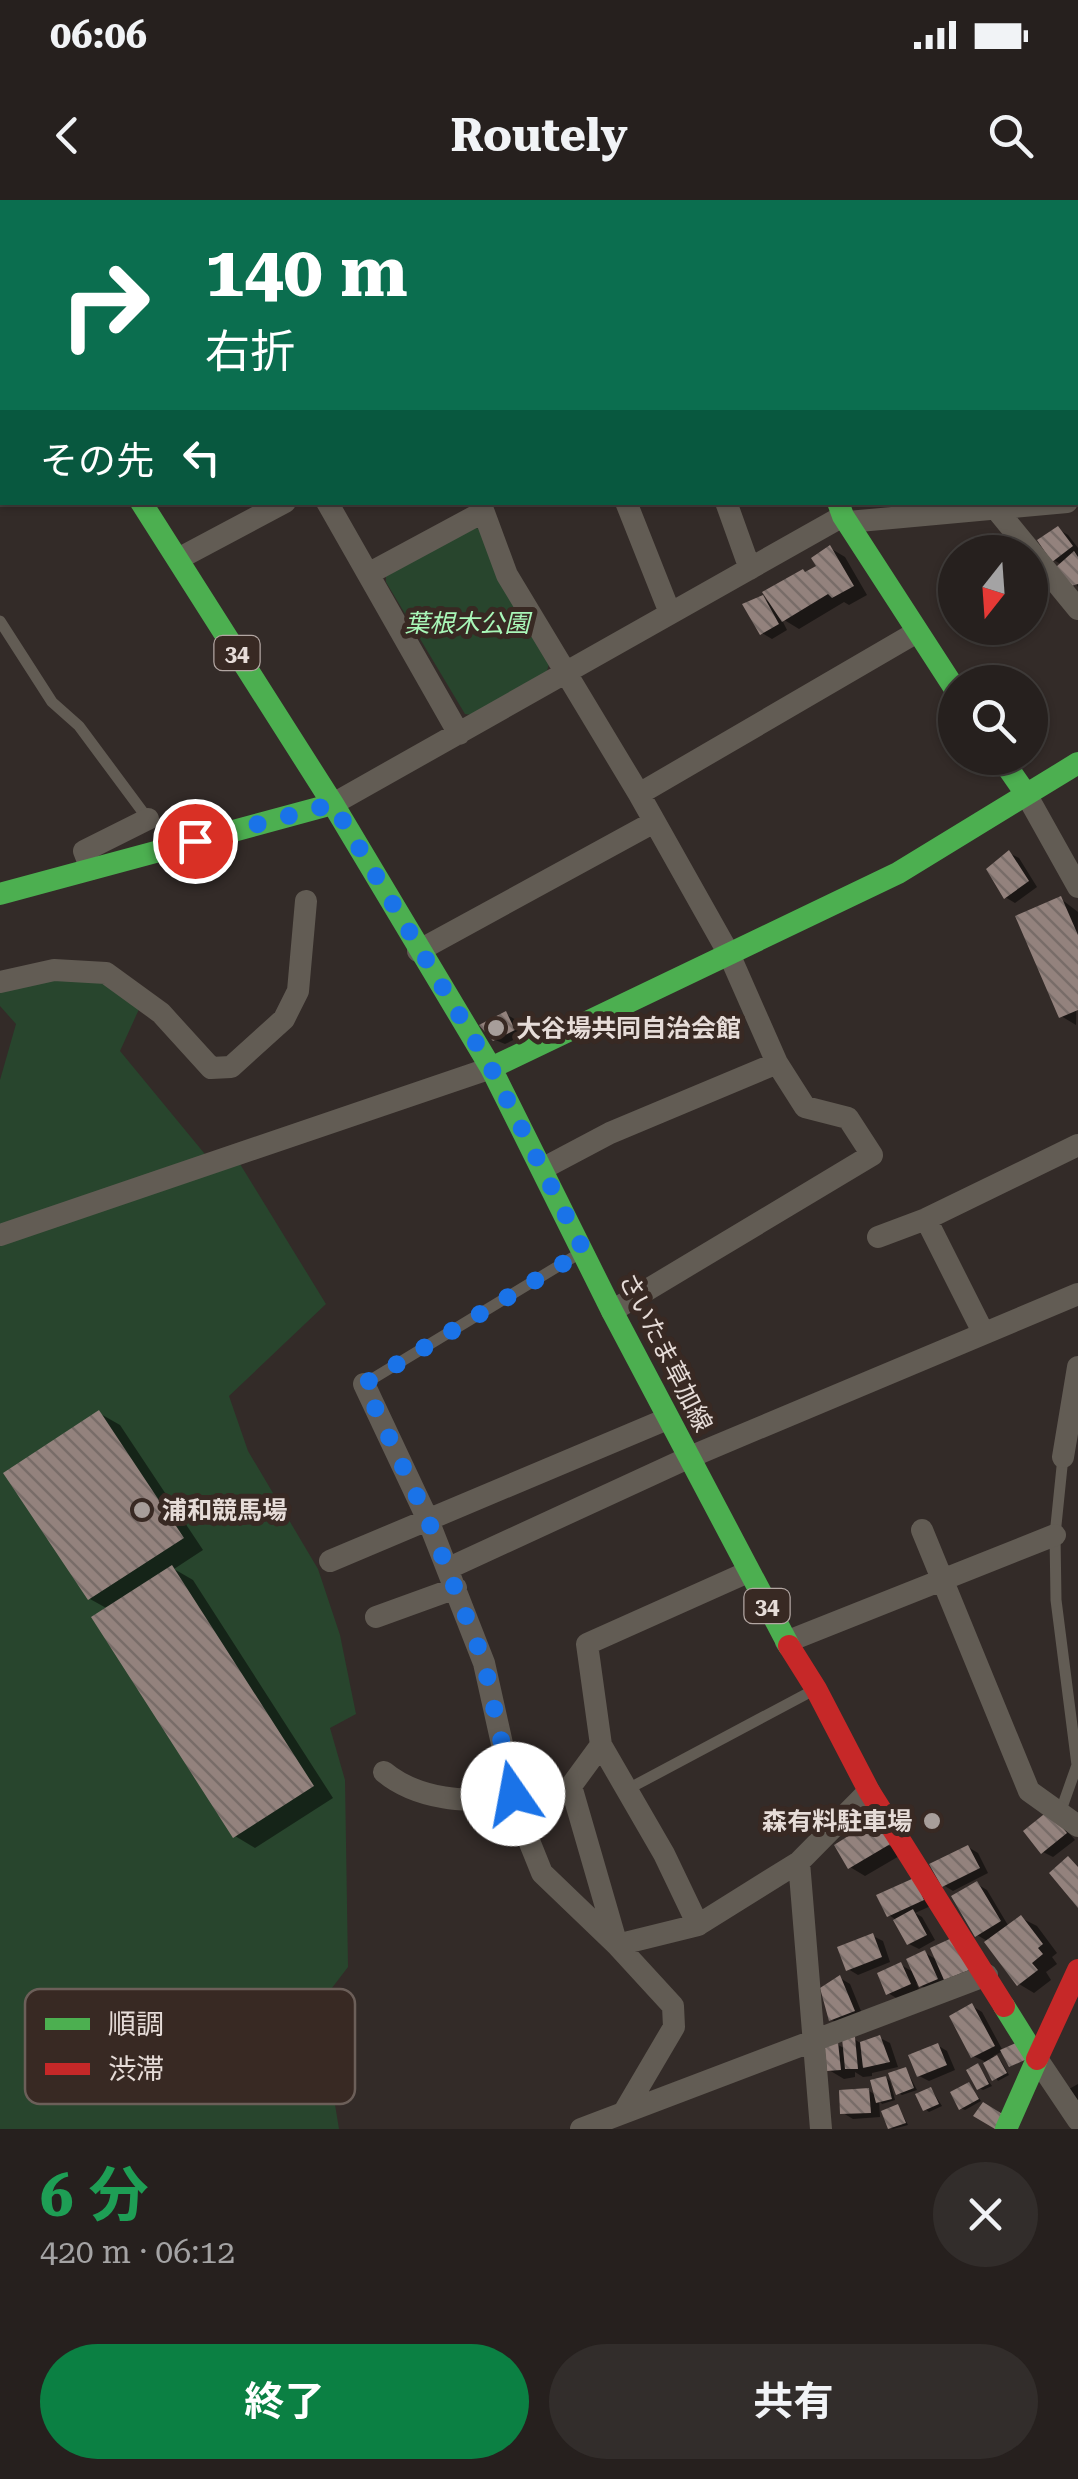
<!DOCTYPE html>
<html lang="ja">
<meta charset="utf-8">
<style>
:root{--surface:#26201e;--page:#322d2b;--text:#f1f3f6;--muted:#a4a3a4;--line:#423e3c;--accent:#0b8043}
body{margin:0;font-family:"Roboto Serif","Noto Sans JP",serif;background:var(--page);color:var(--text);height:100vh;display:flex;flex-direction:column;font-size:38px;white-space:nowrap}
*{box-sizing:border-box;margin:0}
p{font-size:32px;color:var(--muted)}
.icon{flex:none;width:55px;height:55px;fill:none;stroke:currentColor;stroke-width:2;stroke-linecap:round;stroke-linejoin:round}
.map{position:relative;height:1929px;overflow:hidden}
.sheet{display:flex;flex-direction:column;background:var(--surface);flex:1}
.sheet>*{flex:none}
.banner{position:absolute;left:0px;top:0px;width:1080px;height:305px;box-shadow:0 2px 8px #0004,0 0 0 2px var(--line);background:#0b6e4f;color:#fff;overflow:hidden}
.needle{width:65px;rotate:197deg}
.tools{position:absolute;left:938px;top:335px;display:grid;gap:20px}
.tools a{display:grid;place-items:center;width:110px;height:110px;border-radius:50%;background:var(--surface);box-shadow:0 2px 8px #0004,0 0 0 2px var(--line);font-size:50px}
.pin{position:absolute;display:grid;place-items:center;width:85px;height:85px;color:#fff;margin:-42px;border:5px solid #fff;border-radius:50%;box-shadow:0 2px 10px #0007}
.me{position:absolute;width:110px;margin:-55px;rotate:348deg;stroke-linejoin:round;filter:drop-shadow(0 0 8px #0008)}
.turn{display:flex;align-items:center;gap:35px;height:210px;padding:0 40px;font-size:45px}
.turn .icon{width:130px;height:130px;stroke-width:2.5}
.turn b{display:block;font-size:70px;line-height:85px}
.then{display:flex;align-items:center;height:95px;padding:0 40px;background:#0003;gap:20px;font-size:38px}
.round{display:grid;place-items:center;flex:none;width:105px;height:105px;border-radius:52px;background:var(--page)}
.summary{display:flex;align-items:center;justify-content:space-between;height:170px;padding:0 40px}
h1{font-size:60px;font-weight:700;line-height:75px;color:#1e9e55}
.button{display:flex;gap:20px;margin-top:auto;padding:20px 40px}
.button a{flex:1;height:115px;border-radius:60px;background:var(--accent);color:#fff;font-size:40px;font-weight:700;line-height:115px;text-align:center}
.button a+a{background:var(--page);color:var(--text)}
.status{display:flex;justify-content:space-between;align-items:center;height:70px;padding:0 50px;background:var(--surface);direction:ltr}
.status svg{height:28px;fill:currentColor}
header{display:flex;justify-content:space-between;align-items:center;height:130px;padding:0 40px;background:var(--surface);font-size:45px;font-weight:700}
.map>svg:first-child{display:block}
.park{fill:#28452d}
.shadow{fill:#0007}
.building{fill:url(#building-back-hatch)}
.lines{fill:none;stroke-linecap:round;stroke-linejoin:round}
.lane{stroke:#625c54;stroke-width:11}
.street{stroke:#625c54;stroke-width:22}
.fast{stroke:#4caf50;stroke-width:22}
.jam{stroke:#c62828;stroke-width:22}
.route{stroke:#1a73e8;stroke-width:18;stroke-dasharray:0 32.4}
.poi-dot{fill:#a79e9a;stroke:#382923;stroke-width:4}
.labels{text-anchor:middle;stroke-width:10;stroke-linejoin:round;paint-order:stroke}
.shield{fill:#382923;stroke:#b2a6a2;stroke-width:2.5}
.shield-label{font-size:22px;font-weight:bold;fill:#e6dcd8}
.park-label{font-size:25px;font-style:italic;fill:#a9f7b8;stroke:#382923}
.poi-label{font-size:25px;font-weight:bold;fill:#e6dcd8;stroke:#382923;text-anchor:start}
.street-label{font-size:25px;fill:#e6dcd8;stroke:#382923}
.key{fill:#382923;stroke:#6c5f59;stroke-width:2.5}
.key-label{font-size:28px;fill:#e6dcd8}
</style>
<div class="status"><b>06:06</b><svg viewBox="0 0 49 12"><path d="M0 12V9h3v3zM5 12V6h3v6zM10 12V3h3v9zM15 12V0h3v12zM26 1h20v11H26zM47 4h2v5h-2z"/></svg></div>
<header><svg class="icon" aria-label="back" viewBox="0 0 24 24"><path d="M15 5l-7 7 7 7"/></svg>Routely<svg class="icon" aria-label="search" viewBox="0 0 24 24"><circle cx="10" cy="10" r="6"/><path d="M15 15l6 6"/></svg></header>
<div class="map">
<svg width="1078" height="1929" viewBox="0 0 1078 1929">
<defs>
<pattern id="building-back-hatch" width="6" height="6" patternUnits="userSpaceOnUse" patternTransform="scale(2.5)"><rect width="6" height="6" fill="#93827d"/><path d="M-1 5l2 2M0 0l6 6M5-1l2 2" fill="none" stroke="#786c68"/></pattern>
</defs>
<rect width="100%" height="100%" fill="#332b28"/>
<path class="park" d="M 475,327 L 480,330 L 549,464 L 546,474 L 472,515 L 465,514 L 386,382 L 386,375 Z
M 99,780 L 140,807 L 120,851 L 218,970 L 240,964 L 326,1104 L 229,1196 L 248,1251 L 318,1369 L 340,1435 L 356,1514 L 330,1528 L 345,1580 L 348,1767 L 309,1818 L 329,1868 L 339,1929 L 0,1929 L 0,880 L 16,824 L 0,806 L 0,791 L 44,781 Z"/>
<path class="shadow" d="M 954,0 L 1020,0 L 1025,2 L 957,2 Z
M 1058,329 L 1068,335 L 1078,348 L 1078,387 L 1062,365 L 1054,360 Z
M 830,348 L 845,357 L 867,395 L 849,405 L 844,402 L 799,429 L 781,418 L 787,430 L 772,439 L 762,433 L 762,398 L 773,404 L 819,367 Z
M 1009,653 L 1019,658 L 1037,687 L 1015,703 L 1005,697 Z
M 1061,699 L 1078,712 L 1076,825 L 1061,816 Z
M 506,814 L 516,820 L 524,835 L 505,844 L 488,837 Z
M 99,1213 L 120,1225 L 203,1350 L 174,1369 L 193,1380 L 333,1598 L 255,1648 L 235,1636 L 108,1409 L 90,1399 Z
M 1058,1620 L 1075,1640 L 1053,1657 L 1043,1652 Z
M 857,1634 L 906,1652 L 865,1676 L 850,1667 Z
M 968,1647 L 978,1653 L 988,1673 L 953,1691 L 943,1685 Z
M 914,1681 L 933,1705 L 915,1713 L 922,1717 L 935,1740 L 919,1749 L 909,1744 L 896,1720 L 889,1715 Z
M 977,1684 L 987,1690 L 1009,1727 L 1021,1718 L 1037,1726 L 1057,1753 L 1052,1757 L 1057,1764 L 1046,1772 L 1051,1780 L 1034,1793 L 1019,1784 L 989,1742 L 977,1735 Z
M 873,1736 L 883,1741 L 890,1762 L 858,1775 L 848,1769 Z
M 925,1753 L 939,1761 L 946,1784 L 930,1791 L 916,1783 L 919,1789 L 898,1799 L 888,1793 L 901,1765 L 915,1773 Z
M 840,1778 L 850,1784 L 863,1816 L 841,1825 L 832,1820 Z
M 972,1806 L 982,1812 L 1003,1851 L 993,1856 L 1001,1861 L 1009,1875 L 998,1881 L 984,1861 L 973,1856 Z
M 880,1838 L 890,1843 L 898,1867 L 872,1873 L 872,1876 L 863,1877 L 855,1872 L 855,1877 L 844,1879 L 829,1870 L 838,1845 L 846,1849 L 854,1839 L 862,1844 Z
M 937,1845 L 947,1851 L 955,1870 L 929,1881 L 919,1876 Z
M 978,1866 L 992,1886 L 983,1890 L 979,1888 Z
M 906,1869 L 917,1890 L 902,1895 L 898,1893 Z
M 886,1878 L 890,1881 L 895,1900 L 882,1904 L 879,1900 L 880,1917 L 853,1919 L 843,1913 L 869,1891 L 876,1895 Z
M 969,1884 L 981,1901 L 965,1910 L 961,1908 Z
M 1078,1884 L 1078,1903 L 1069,1889 Z
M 931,1889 L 942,1906 L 929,1912 L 925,1909 Z
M 898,1906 L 908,1925 L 893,1929 L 891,1928 Z"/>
<path class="building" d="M 1058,326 L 1073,346 L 1052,362 L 1037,340 Z
M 830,345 L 854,386 L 832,398 L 828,394 L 782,422 L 762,392 L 803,369 L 805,372 L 816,366 L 811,358 Z
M 1074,351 L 1078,357 L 1078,384 L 1071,386 L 1056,367 Z
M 763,395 L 779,424 L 760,435 L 742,404 Z
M 1009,650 L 1029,681 L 1004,699 L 986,669 Z
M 1061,696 L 1078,735 L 1078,810 L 1059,818 L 1015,716 Z
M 506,811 L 515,830 L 493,841 L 479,825 Z
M 99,1210 L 184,1338 L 88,1400 L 3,1273 Z
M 172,1365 L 314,1586 L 233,1638 L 91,1417 Z
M 1048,1611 L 1067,1633 L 1041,1654 L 1023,1631 Z
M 874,1613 L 892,1643 L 848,1669 L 834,1645 L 853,1633 L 850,1627 Z
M 968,1645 L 980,1668 L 942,1687 L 929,1664 Z
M 1068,1656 L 1078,1667 L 1078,1708 L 1049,1673 Z
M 914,1678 L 924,1700 L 887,1717 L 876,1695 Z
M 977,1681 L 1001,1721 L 975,1737 L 951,1696 Z
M 913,1709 L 927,1735 L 907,1745 L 893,1720 Z
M 1021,1715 L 1043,1744 L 1038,1748 L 1043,1754 L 1032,1763 L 1038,1770 L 1017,1786 L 984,1742 Z
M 873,1733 L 882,1757 L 846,1771 L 837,1747 Z
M 954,1737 L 969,1770 L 944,1780 L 930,1748 Z
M 925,1750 L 938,1779 L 919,1787 L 906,1759 Z
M 901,1762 L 911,1784 L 886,1795 L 877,1773 Z
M 840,1775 L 855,1811 L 829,1821 L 820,1788 Z
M 972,1803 L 995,1846 L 971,1858 L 949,1816 Z
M 880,1835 L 890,1862 L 863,1868 L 860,1842 Z
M 855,1837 L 858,1869 L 845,1869 L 842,1838 Z
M 838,1842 L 841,1870 L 827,1871 L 824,1843 Z
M 1018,1842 L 1027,1859 L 1009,1867 L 1000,1850 Z
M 938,1843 L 947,1865 L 917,1877 L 908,1855 Z
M 997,1855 L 1007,1873 L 992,1881 L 983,1863 Z
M 978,1863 L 989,1884 L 977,1890 L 966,1870 Z
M 906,1867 L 914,1888 L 896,1895 L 888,1873 Z
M 886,1876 L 892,1899 L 876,1903 L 870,1880 Z
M 969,1882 L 979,1899 L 959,1910 L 950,1892 Z
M 931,1887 L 939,1904 L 923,1911 L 915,1894 Z
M 869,1888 L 871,1913 L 840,1914 L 839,1890 Z
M 983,1902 L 1004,1915 L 995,1929 L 973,1916 Z
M 898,1904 L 906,1923 L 888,1929 L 881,1911 Z"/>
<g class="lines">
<path class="lane" d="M 0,421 L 52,502 L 79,526 L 148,619
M 364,1184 L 580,1053
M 628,1589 L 812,1491
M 1060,1613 L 1077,1565 L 1056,1400 L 1055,1335 L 1063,1257"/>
<path class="street" d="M 323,0 L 327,2
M 327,302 L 459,534
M 480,302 L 507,375 L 639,594 L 729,754 L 777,863 L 610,933 L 542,969
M 626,302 L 670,413
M 726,302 L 750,369
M 996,309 L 1078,409
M 848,322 L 1067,302
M 178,359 L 285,302
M 368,374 L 483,312
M 639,594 L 917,432
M 1026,594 L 1078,687
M 333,604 L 843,316
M 91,669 L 84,651 L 148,619
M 418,751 L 654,622
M 0,782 L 54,770 L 106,773 L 161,813 L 211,868 L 231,867 L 284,819 L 298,791 L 306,701
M 926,1019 L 983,1132
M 0,1035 L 491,868
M 878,1037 L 926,1019 L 1078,945
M 612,1111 L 872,955 L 848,918 L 805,907 L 777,863
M 364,1184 L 428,1320 L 484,1463 L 517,1611 L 571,1586 L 601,1545 L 587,1444 L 748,1372
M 1063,1257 L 1078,1167
M 922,1330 L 1029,1591 L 1078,1626
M 330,1361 L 667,1219
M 449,1368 L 690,1257 L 1078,1094
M 376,1417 L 456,1388
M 786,1442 L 1055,1335
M 601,1545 L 664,1654 L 698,1725
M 384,1572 C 420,1602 470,1601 515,1601
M 571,1586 L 617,1745 L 698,1725 L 799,1662
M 517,1611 L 542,1673 L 617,1745 L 673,1806 L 674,1827 L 624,1912
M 1037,1859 L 1078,1920
M 581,1929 L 987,1775
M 821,1929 L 799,1662 L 869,1591"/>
<path class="fast" d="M 714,0 L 715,2
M 0,88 L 2,92
M 141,302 L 333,604 L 491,868 L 612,1111 L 789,1446
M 838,302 L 843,316 L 955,489
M 1001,558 L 1026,594
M 0,694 L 333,604
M 491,868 L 898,673 L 1078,563
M 1004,1806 L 1037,1859 L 1006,1929"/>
<path class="jam" d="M 789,1446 L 816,1489 L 869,1591 L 1004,1806
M 1037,1859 L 1078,1770"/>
</g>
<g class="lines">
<path class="route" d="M 195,641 L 333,604 L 491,868 L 584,1051 L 364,1184 L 428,1320 L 484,1462 L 513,1594"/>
</g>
<g class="poi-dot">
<circle cx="496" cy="828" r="10"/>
<circle cx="142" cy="1310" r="10"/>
<circle cx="932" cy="1621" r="10"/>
</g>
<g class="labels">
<g class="shield">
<rect x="214.5" y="436" width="45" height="34" rx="8"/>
<rect x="744.5" y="1389" width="45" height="34" rx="8"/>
</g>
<g class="shield-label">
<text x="237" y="461">34</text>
<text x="767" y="1414">34</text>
</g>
<g class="park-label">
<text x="467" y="432">葉根木公園</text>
</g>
<g class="poi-label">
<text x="516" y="837">大谷場共同自治会館</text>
<text x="162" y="1319">浦和競馬場</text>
<text x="912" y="1630" text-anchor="end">森有料駐車場</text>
</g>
<g class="street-label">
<text transform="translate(666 1152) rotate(63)" y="9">さいたま草加線</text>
</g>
</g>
<rect x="25" y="1789" width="330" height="115" rx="15" class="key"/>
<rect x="45" y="1818" width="45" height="12" fill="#4caf50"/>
<rect x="45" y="1863" width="45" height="12" fill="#c62828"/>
<g class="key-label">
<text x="108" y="1834">順調</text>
<text x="108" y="1879">渋滞</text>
</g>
</svg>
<div class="tools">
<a><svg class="needle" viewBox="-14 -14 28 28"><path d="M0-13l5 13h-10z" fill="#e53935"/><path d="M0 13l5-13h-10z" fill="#a4a3a4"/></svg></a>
<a><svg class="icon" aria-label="search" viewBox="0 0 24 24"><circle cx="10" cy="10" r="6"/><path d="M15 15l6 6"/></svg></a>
</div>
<div class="pin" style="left:195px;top:641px;background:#d93025"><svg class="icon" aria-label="arrive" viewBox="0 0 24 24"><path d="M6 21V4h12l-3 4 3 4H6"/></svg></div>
<svg class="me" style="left:513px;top:1594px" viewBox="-20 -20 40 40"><circle r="19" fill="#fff"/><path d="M0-13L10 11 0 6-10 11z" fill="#1a73e8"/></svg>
<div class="banner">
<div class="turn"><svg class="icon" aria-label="right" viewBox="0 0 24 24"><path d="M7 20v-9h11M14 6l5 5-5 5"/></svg><div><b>140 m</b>右折</div></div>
<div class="then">その先<svg class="icon" aria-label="left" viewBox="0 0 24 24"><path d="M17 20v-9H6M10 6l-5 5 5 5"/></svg></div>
</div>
</div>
<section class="sheet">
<div class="summary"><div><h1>6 分</h1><p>420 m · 06:12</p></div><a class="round"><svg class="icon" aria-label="close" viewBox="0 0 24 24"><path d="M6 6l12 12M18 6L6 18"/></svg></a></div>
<div class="button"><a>終了</a><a>共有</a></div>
</section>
